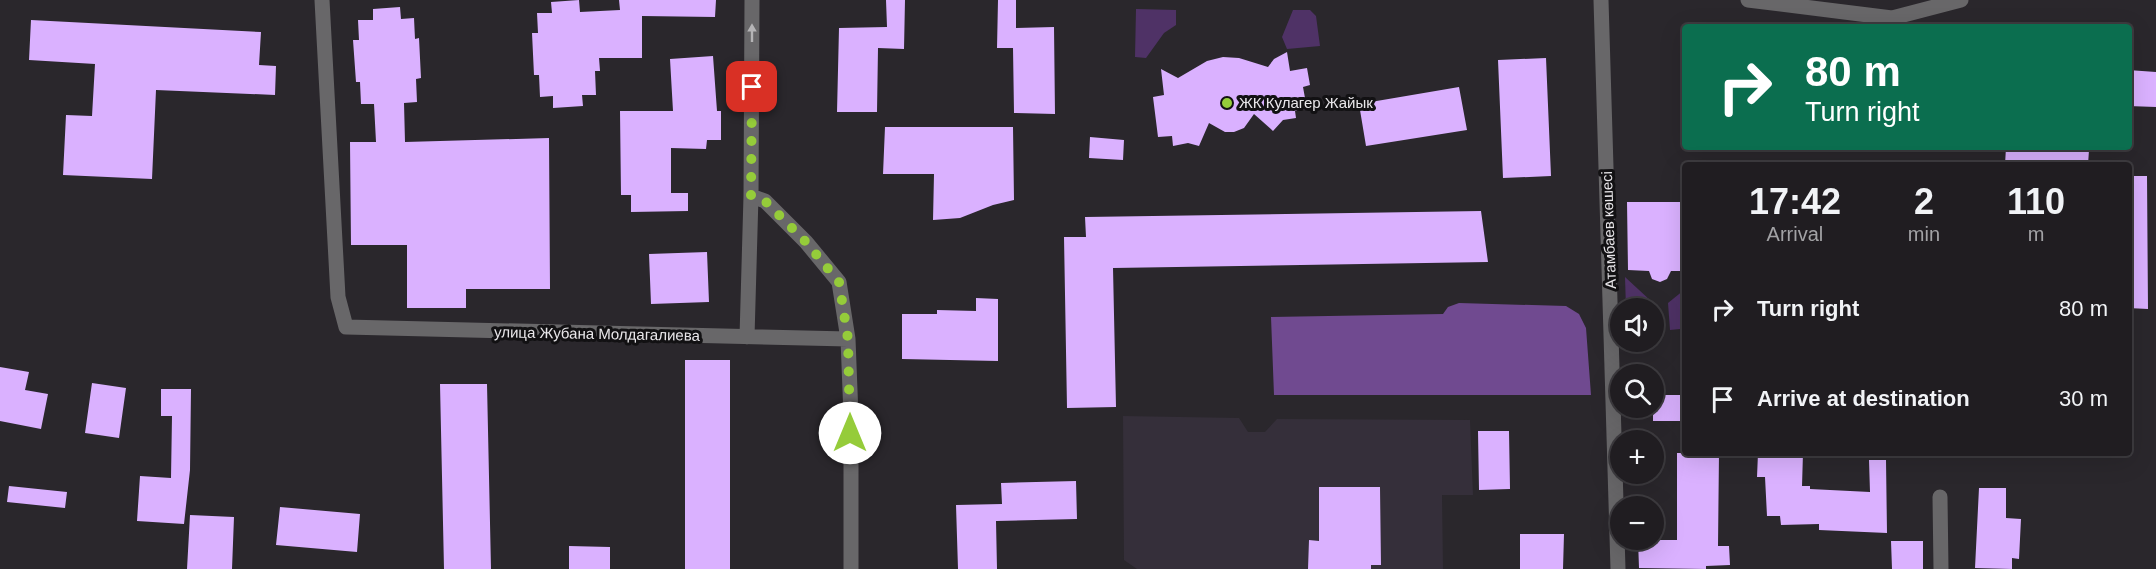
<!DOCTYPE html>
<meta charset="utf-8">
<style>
:root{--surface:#201d21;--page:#28262a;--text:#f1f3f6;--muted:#a2a2a5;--line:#3d3b3f}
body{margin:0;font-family:Helvetica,sans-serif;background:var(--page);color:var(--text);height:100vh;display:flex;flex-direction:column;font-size:22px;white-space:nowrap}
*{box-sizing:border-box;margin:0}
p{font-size:20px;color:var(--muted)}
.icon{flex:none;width:33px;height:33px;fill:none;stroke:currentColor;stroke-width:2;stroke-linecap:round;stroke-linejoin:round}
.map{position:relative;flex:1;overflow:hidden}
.details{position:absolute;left:1682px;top:162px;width:450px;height:294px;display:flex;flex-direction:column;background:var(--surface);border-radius:6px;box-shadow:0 6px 24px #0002,0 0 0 2px var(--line)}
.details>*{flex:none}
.banner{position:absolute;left:1682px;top:24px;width:450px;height:126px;border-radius:6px;box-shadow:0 6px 24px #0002,0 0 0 2px var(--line);background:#0b6e4f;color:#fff;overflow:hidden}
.controls{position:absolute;left:1610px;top:298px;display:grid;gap:12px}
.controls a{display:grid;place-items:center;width:54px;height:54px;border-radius:50%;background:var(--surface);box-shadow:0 6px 24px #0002,0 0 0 2px var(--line);font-size:30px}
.pin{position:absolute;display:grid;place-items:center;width:51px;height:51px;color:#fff;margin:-26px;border-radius:12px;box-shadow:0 3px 9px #0006}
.me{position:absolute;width:66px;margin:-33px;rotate:0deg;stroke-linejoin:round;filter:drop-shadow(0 0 4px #0008)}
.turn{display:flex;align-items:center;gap:21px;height:126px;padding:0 24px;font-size:27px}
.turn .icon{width:78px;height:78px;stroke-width:2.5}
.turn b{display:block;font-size:42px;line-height:51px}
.eta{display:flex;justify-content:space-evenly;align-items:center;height:102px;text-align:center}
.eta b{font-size:36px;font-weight:700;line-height:42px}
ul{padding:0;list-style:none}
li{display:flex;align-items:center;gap:18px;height:90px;padding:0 24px}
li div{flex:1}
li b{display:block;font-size:22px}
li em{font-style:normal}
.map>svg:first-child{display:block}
.built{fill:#352f3a}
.green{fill:#4f3266}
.forest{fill:#704a90}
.building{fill:#dab1ff}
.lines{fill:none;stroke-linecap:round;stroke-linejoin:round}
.minor{stroke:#686769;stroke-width:15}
.oneway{fill:#b5b4b6}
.route{stroke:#95cc3a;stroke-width:10;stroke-dasharray:0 18}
.poi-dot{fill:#95cc3a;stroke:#121113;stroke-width:2}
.labels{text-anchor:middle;stroke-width:6;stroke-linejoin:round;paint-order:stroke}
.poi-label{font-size:15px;fill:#e9e7ea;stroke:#121113;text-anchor:start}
.street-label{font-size:15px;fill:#e9e7ea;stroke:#121113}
</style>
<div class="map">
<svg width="2156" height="569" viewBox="0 0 2156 569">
<rect width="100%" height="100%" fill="#2a272c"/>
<path class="built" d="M 1123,416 L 1239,418 L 1248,432 L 1265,432 L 1277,419 L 1470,420 L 1473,495 L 1442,495 L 1443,569 L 1137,569 L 1124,560 Z"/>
<path class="green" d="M 1136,9 L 1176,10 L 1176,25 L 1164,33 L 1146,58 L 1135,57 Z
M 1293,10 L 1310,10 L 1316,16 L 1320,46 L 1287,49 L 1282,37 Z
M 1625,277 L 1651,301 L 1651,309 L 1626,309 Z
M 1684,290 L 1684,323 L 1680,329 L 1670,330 L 1668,303 Z"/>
<path class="forest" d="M 1459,303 L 1566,306 L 1579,314 L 1586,328 L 1591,395 L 1274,395 L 1271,317 L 1443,314 L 1448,307 Z"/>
<path class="building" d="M 579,0 L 580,12 L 620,10 L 619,0 L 716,0 L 715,17 L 642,16 L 642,58 L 599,58 L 600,71 L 595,71 L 596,95 L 582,95 L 583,106 L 553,108 L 553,96 L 540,97 L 539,75 L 534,75 L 532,33 L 538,33 L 537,13 L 552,13 L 551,2 Z
M 886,0 L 905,0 L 904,49 L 878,48 L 877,112 L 837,112 L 839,28 L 887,27 Z
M 998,0 L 1016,0 L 1016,28 L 1054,27 L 1055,114 L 1014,113 L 1013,48 L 997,48 Z
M 400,7 L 401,19 L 414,18 L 415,39 L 419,38 L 421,78 L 416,79 L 417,102 L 404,103 L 405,142 L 549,138 L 550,289 L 466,289 L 466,308 L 407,308 L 407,245 L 351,245 L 350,142 L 376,142 L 374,104 L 361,104 L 360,82 L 356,82 L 353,40 L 359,40 L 358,20 L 373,20 L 373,9 Z
M 31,20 L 261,32 L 259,65 L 276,66 L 275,95 L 156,90 L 152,179 L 63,175 L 66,115 L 92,116 L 95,64 L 29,60 Z
M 1287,52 L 1290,71 L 1307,68 L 1310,85 L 1303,87 L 1307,109 L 1295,111 L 1296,118 L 1283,120 L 1273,131 L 1254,114 L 1244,128 L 1234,132 L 1225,132 L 1209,123 L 1199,146 L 1188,143 L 1173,146 L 1172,136 L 1158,137 L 1153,97 L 1164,95 L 1161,69 L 1178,78 L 1207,61 L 1223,57 L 1239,58 L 1268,67 L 1274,59 Z
M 713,56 L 717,111 L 721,111 L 721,140 L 707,140 L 706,149 L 671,148 L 671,193 L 688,193 L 688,211 L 631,212 L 631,195 L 621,195 L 620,111 L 673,111 L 670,59 Z
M 1546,58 L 1551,176 L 1503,178 L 1498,60 Z
M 2128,70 L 2156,72 L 2156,107 L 2128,106 Z
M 1459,87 L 1467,130 L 1366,146 L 1359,104 Z
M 885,127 L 1013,127 L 1014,200 L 993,205 L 960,218 L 933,220 L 934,174 L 883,174 Z
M 1090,137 L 1124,140 L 1123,160 L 1089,158 Z
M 2006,147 L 2089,150 L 2088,165 L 2005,165 Z
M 2128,176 L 2147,176 L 2148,309 L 2128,308 Z
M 1627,202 L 1684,202 L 1684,271 L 1671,271 L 1667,279 L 1660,282 L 1652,279 L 1649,271 L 1628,270 Z
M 1481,211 L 1488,262 L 1113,268 L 1116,407 L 1067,408 L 1064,237 L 1086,237 L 1085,217 Z
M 707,252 L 709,302 L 651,304 L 649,254 Z
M 976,298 L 998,299 L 998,361 L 902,359 L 902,314 L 937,314 L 937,310 L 976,311 Z
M 685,360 L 730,360 L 730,569 L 685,569 Z
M 0,367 L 29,372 L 25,390 L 48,394 L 41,429 L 0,421 Z
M 92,383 L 126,388 L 119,438 L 85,433 Z
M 440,384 L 487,384 L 491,569 L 444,569 Z
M 161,389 L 191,389 L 190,470 L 184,524 L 137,521 L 140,476 L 171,478 L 172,416 L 161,416 Z
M 1653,395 L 1684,395 L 1684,421 L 1653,421 Z
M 1478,431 L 1509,431 L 1510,489 L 1479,490 Z
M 1677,453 L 1719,453 L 1718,546 L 1729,546 L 1730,565 L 1706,566 L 1706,569 L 1639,568 L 1638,540 L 1677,540 Z
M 1758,453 L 1803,453 L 1802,486 L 1810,486 L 1810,489 L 1870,492 L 1869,460 L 1886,460 L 1887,533 L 1819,530 L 1819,524 L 1781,525 L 1780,516 L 1767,516 L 1765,477 L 1757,477 Z
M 1076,481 L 1077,519 L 996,521 L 997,569 L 958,569 L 956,505 L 1002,504 L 1001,483 Z
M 9,486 L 67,492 L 65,508 L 7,502 Z
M 1319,487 L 1380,487 L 1381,565 L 1371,565 L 1371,569 L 1308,569 L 1309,540 L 1319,541 Z
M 1979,488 L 2006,488 L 2006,518 L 2021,519 L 2019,559 L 2012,558 L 2012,569 L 1975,568 Z
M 280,507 L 360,514 L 357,552 L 276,545 Z
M 190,515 L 234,517 L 232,569 L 187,569 Z
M 1520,534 L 1564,534 L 1563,569 L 1520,569 Z
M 1891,541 L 1923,541 L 1923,569 L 1892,569 Z
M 569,546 L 610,547 L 610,569 L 569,569 Z"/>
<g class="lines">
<path class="minor" d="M 322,0 L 338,297 L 346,327 L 848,339
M 1601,0 L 1618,569
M 1748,0 L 1892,18 L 1961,0
M 751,196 L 765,201 L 806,242 L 839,282 L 848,339 L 851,416 L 851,569
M 747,337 L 751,196 L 752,0
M 1940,497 L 1941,569"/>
</g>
<defs><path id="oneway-solid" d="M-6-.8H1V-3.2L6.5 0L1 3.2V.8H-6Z" transform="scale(1.5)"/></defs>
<use class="oneway" href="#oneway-solid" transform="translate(752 33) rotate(-90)"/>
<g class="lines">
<path class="route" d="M 752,87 L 751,196 L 765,201 L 806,242 L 839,282 L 848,339 L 850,433"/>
</g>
<circle class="poi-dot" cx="1227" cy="103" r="6"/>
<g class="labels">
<g class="poi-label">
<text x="1239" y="108">ЖК Кулагер Жайык</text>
</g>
<g class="street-label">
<text transform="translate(1609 230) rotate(-92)" y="5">Атамбаев көшесі</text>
<text transform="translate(597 334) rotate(1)" y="5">улица Жубана Молдагалиева</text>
</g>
</g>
</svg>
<div class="controls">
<a><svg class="icon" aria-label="sound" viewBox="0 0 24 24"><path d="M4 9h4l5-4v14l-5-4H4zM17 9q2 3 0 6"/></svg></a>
<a><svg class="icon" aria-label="search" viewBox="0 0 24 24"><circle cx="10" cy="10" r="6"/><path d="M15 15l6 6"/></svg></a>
<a>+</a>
<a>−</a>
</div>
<div class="pin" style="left:752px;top:87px;background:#d93025"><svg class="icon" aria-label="arrive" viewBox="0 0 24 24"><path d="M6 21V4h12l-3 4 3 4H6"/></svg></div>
<svg class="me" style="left:850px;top:433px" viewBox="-20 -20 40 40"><circle r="19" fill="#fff"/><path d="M0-13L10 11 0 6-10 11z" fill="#95cc3a"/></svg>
<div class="banner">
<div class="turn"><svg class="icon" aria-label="right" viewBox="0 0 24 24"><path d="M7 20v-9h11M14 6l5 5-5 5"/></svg><div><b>80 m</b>Turn right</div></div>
</div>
<section class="details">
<div class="eta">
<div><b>17:42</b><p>Arrival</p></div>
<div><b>2</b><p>min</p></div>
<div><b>110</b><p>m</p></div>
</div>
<ul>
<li><svg class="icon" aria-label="right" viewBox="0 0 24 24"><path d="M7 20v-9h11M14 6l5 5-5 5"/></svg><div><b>Turn right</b></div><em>80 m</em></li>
<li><svg class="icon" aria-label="arrive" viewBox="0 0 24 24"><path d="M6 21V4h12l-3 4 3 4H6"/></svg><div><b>Arrive at destination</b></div><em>30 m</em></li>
</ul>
</section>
</div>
